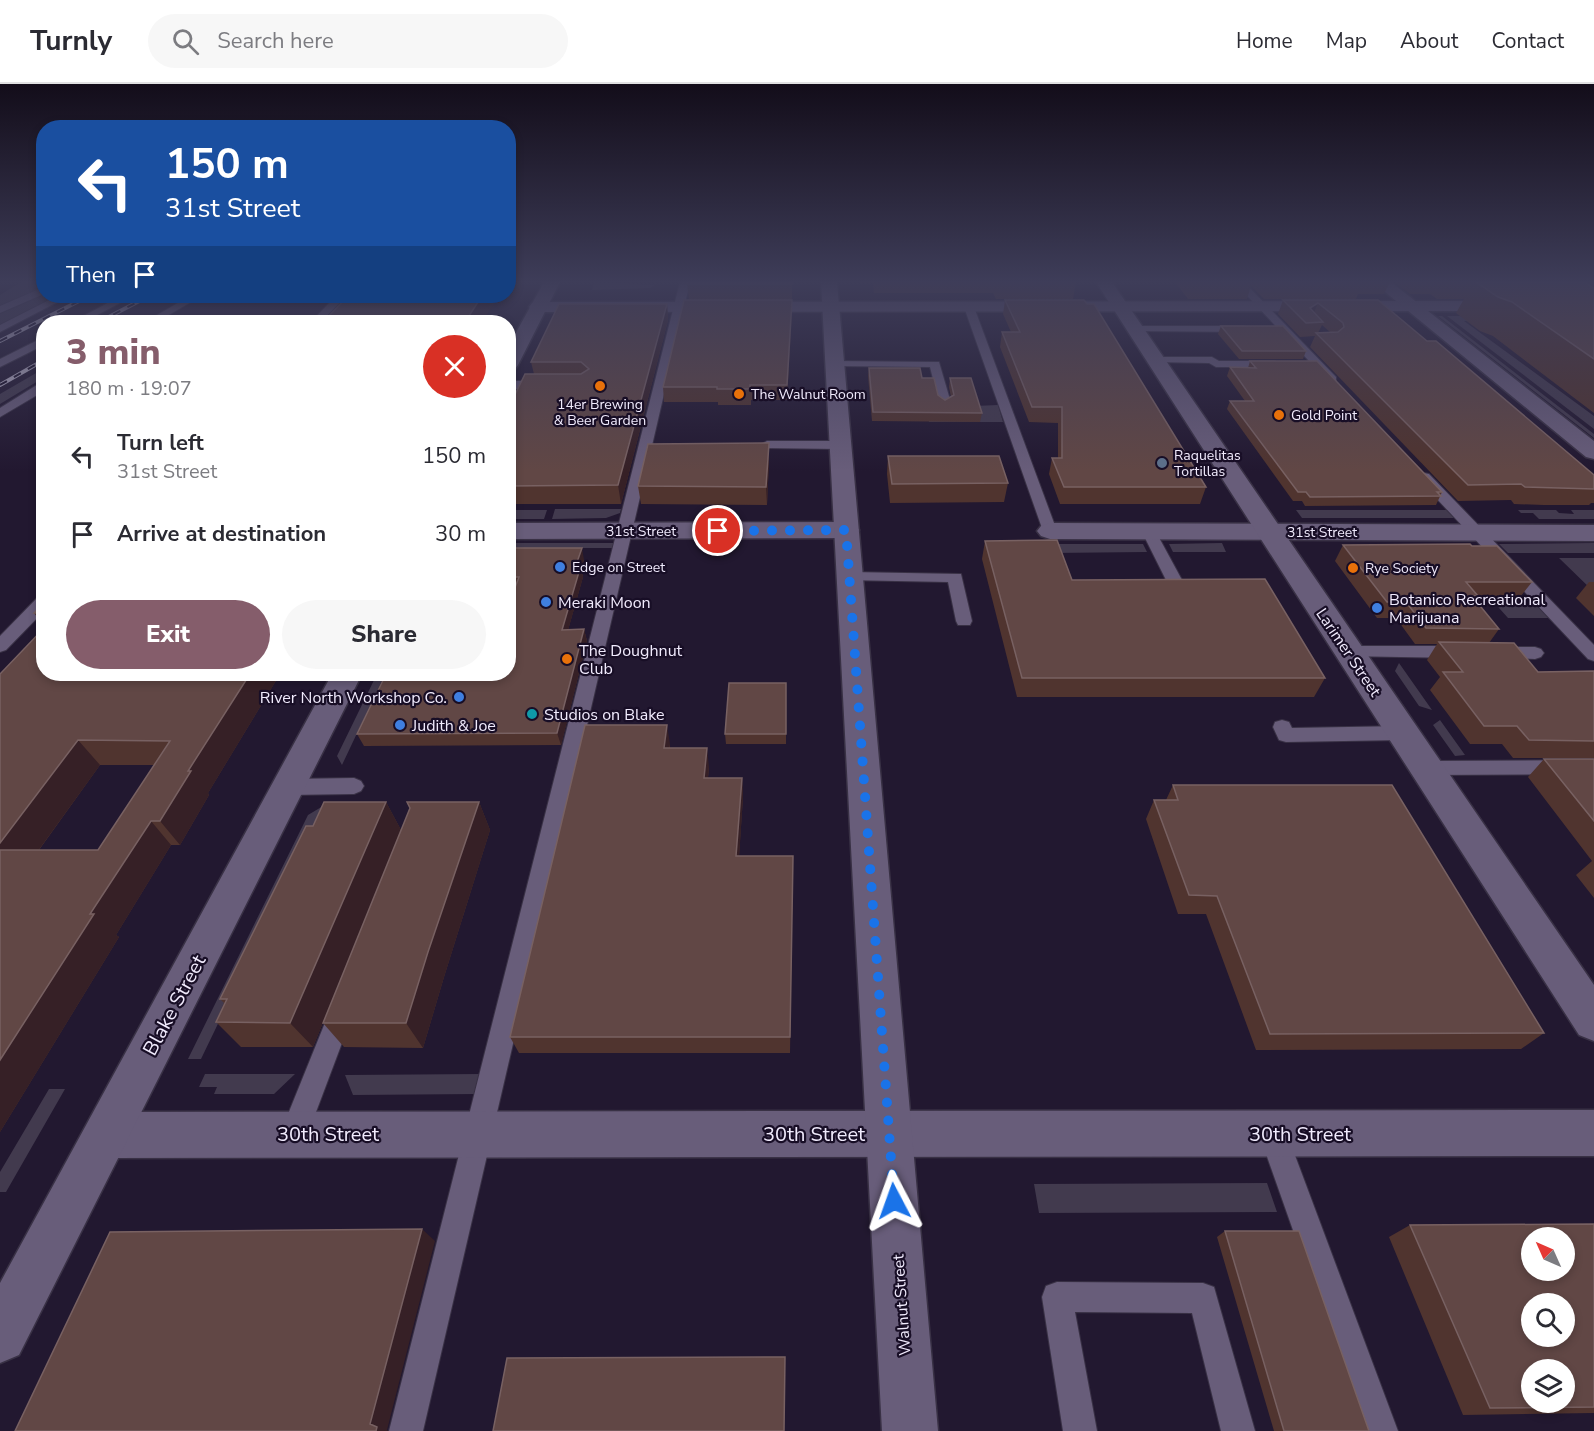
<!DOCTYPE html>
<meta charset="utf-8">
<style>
:root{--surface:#fff;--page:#f7f7f7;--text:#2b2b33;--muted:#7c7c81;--line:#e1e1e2;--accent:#855d6b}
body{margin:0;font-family:"Nunito Sans",sans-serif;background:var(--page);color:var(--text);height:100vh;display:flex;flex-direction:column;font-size:22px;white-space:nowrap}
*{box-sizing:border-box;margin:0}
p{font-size:20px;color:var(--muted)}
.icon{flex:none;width:33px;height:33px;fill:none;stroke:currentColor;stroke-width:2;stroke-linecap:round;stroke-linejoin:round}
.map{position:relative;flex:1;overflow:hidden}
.details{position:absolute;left:36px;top:231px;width:480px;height:366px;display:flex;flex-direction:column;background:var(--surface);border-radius:24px;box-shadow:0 3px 9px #0003}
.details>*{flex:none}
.hud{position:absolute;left:36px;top:36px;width:480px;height:183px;border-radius:24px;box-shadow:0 3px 9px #0003;background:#1a4fa0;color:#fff;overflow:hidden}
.needle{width:39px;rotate:315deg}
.buttons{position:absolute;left:1521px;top:1143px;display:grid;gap:12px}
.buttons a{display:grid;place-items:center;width:54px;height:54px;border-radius:50%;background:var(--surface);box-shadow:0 3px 9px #0003;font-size:30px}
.pin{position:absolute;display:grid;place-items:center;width:51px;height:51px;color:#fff;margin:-26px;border:3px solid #fff;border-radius:50%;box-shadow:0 2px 6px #0007}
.me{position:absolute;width:66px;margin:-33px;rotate:356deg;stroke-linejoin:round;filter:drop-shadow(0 0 4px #0008)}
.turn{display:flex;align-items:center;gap:21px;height:126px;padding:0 30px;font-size:27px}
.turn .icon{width:78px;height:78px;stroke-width:2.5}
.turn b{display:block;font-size:42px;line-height:51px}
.then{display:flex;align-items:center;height:57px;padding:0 30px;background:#0003;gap:12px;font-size:22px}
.round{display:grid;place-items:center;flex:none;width:63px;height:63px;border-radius:32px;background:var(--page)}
.headline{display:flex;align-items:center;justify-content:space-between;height:102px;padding:0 30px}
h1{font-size:36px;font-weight:800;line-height:45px;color:var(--accent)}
.cta{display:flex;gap:12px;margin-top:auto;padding:12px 30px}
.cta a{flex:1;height:69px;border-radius:36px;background:var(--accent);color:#fff;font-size:24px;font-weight:800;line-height:69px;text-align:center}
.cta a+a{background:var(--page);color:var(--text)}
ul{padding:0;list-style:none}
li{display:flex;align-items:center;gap:18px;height:78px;padding:0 30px}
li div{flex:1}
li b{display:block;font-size:22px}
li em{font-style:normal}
header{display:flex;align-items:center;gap:36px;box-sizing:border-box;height:84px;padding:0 30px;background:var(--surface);border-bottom:2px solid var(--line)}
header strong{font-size:28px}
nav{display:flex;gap:33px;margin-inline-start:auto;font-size:21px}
.search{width:420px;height:54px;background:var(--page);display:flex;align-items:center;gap:15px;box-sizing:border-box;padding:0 21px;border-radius:33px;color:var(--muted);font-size:22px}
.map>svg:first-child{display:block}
.green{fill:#423a4e}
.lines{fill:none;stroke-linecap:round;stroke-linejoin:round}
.lane-casing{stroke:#393145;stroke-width:2}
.street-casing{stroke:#393145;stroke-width:3}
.secondary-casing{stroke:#393145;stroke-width:3}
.lane{fill:#685d7a;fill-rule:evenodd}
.street{fill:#685d7a;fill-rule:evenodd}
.secondary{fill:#685d7a;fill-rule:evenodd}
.rail-casing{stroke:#bdb6c9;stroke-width:4}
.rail{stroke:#180e26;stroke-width:2;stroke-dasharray:8;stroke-linecap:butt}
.wall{fill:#50342f;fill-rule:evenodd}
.shaded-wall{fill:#362026}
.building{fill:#614745;stroke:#786162;stroke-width:1.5;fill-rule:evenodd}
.route{stroke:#1a73e8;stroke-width:10;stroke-dasharray:0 18}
.food-dot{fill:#e8710a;stroke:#180e26;stroke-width:2}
.service-dot{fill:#5c6f8a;stroke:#180e26;stroke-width:2}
.shop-dot{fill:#3f7fe0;stroke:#180e26;stroke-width:2}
.culture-dot{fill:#0f9aa8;stroke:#180e26;stroke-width:2}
.labels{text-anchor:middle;stroke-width:4.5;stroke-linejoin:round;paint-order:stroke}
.far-poi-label{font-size:14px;fill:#f1ebfd;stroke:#180e26;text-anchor:start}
.far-street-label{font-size:14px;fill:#f1ebfd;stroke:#180e26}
.poi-label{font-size:16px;fill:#f1ebfd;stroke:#180e26;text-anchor:start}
.street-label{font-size:16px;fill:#f1ebfd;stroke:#180e26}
.near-street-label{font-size:20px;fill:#f1ebfd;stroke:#180e26}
</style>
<header>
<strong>Turnly</strong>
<div class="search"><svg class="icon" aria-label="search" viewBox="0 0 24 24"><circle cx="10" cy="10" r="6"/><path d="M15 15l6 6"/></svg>Search here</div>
<nav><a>Home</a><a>Map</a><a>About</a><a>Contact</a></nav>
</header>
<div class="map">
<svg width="1594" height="1347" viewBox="0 0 1594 1347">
<rect width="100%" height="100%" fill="#221830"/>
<path class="green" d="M 21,198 L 43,198 L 44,212 L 65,212 L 0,244 L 0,211 Z
M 594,198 L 655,201 L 650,204 L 592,206 Z
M 1438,232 L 1442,232 L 1594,350 L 1594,354 Z
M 1447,232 L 1563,232 L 1464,237 L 1594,332 L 1594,345 Z
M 43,285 L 43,294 L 0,320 L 0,310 Z
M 998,321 L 1003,338 L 929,338 L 926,324 Z
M 555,425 L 621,425 L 620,429 L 606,434 L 552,435 Z
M 508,426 L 547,426 L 544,435 L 509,435 Z
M 1296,426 L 1449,426 L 1456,434 L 1302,434 Z
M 1518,426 L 1556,426 L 1559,429 L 1574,430 L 1571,426 L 1594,426 L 1594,435 L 1539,435 L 1533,429 L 1521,429 Z
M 508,459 L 615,459 L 613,464 L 509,464 Z
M 1222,459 L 1226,468 L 1173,468 L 1169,460 Z
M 1594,459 L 1594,469 L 1508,469 L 1499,460 Z
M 1048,460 L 1143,460 L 1147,468 L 1051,469 Z
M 1559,474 L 1594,474 L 1594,508 Z
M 1491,515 L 1532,515 L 1549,534 L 1508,534 Z
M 1399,579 L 1432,626 L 1419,622 L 1395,587 Z
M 377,590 L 385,590 L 342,681 L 337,672 Z
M 1440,636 L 1465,671 L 1455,672 L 1433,641 Z
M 323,722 L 201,975 L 188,975 L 308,731 Z
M 205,990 L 295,990 L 274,1010 L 214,1010 L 217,1003 L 199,1003 Z
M 481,990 L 477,1010 L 353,1011 L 345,991 Z
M 49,1005 L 65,1005 L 6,1108 L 0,1108 L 0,1088 Z
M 1267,1099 L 1277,1128 L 1039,1129 L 1034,1100 Z"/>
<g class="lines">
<defs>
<path id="lane" d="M 680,198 L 690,198 L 423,1347 L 389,1347 Z
M 1234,198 L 1244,198 L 1336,293 L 1336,297 L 1328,297 Z
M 44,203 L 44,210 L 0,229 L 0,222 Z
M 57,212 L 69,212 L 0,248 L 0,241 Z
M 121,212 L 133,212 L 84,238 L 72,238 Z
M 190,212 L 201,212 L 157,238 L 145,238 Z
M 336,212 L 346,212 L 321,238 L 311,238 Z
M 969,220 L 974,223 L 1057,447 L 1055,450 L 1050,451 L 1043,447 L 964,223 Z
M 1135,242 L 1244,242 L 1249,245 L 1244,248 L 1131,247 L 1130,245 Z
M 44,253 L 44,261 L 0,283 L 0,275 Z
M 1156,273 L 1212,273 L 1219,277 L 1274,277 L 1280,280 L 1274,283 L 1216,283 L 1209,279 L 1152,278 L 1152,274 Z
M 834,277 L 939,278 L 951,319 L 945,323 L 939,319 L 930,283 L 830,282 L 828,280 Z
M 508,297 L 545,297 L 551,301 L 545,305 L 508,305 Z
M 40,299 L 44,299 L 44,307 L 0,333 L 0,324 Z
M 767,357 L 840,357 L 847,361 L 840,365 L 762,364 L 760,361 Z
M 1424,389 L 1429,390 L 1594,561 L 1594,577 L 1588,575 L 1419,396 L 1417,393 L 1419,390 Z
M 1149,444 L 1156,448 L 1182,496 L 1180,499 L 1174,501 L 1166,496 L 1142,448 Z
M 850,488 L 961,490 L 972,537 L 970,541 L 958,541 L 956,537 L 948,498 L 844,496 L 842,493 L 844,490 Z
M 44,512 L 44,527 L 6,566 L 0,568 L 0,552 L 38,513 Z
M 1349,562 L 1458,562 L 1464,564 L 1467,568 L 1464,572 L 1458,574 L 1343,572 L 1340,568 L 1343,564 Z
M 1496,563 L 1535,563 L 1541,565 L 1544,569 L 1541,573 L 1535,575 L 1490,573 L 1487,569 L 1490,565 Z
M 1282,636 L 1289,638 L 1292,644 L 1403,642 L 1410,644 L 1412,649 L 1410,654 L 1403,656 L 1286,658 L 1279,656 L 1273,643 L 1275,638 Z
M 1594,676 L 1594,690 L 1426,691 L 1419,689 L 1416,684 L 1419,679 L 1426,677 Z
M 354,694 L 361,697 L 364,702 L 361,707 L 354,710 L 288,711 L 281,708 L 278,703 L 281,698 L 288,695 Z
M 342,916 L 351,919 L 354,927 L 304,1060 L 294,1064 L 284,1060 L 280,1050 L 333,919 Z
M 1273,1036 L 1283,1040 L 1287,1050 L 1398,1347 L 1364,1347 L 1259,1050 L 1263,1040 Z
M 1057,1198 L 1203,1199 L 1214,1203 L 1255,1347 L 1221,1347 L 1192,1229 L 1075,1228 L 1097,1347 L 1063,1347 L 1042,1213 L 1046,1202 Z"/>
<path id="street" d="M 1594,217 L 1594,227 L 538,228 L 532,227 L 529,223 L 532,219 L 538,218 Z
M 846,438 L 855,441 L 859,446 L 855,451 L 846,454 L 508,455 L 508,439 Z
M 1050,439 L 1594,441 L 1594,457 L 1050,455 L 1041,452 L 1037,447 L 1041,442 Z
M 1594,1026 L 1594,1072 L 106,1074 L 90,1067 L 83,1051 L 90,1035 L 106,1028 Z"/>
<path id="secondary" d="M 544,198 L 560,198 L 518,281 L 515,285 L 508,287 L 508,263 Z
M 821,198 L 837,198 L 938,1347 L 882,1347 Z
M 1096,198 L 1112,198 L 1594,901 L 1594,957 L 1579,951 Z
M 1373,198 L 1391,198 L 1594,357 L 1594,375 L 1586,373 Z
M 332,590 L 362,590 L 19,1271 L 0,1279 L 0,1199 Z"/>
</defs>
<use href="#lane" class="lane-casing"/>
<use href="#street" class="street-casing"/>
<use href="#secondary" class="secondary-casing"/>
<use href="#lane" class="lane"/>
<use href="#street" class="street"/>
<use href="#secondary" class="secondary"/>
<defs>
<path id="rail" d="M 99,238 L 149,212
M 0,257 L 89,212
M 0,301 L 44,276"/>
</defs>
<use href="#rail" class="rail-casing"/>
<use href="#rail" class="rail"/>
</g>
<path class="wall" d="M 792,198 L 792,216 L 689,216 L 687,200 Z
M 859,198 L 1076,198 L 1073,215 L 996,215 L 993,209 L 874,209 L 873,199 L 859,199 Z
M 1175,198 L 1390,198 L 1384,210 L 1358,210 L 1356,215 L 1264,215 L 1251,202 L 1247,215 L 1188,215 Z
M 1394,198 L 1594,198 L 1594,329 L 1493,252 L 1480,247 L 1456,229 L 1464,215 L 1437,215 L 1430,210 L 1410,210 Z
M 792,216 L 787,316 L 751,316 L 751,321 L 718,321 L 718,318 L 664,318 L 663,303 Z
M 1005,216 L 1206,403 L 1200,420 L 1060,420 L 1049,390 L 1052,374 L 1058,374 L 1058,339 L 1029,338 L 1000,263 L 1002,248 L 1011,248 L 1003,230 Z
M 1283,216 L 1378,216 L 1594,405 L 1594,419 L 1591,419 L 1589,421 L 1544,421 L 1514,420 L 1511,416 L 1458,417 L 1310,263 L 1315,252 L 1300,253 L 1278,230 ZM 1322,241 L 1330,248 L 1318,249 Z
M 667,220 L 668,236 L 621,420 L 508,420 L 508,325 L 534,290 L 531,278 Z
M 1221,242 L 1306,267 L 1303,275 L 1239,275 L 1218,250 Z
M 1250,277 L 1442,408 L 1436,421 L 1305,422 L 1302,417 L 1293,417 L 1227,325 L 1230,317 L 1245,317 L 1227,292 L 1230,283 L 1248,284 Z
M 869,284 L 922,294 L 938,311 L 945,316 L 951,313 L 949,303 L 950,294 L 982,329 L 980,338 L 872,337 L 868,292 Z
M 888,372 L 1008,399 L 1004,418 L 890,419 L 887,390 Z
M 769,377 L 767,421 L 641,420 L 638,402 Z
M 985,457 L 1072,496 L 1325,594 L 1314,613 L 1017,613 L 982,475 Z
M 1343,461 L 1472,462 L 1532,498 L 1520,513 L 1477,514 L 1475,517 L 1499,545 L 1489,559 L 1538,588 L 1594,587 L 1594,674 L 1513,674 L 1502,660 L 1470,660 L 1430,606 L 1440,593 L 1427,576 L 1437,560 L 1415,560 L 1396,534 L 1377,534 L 1335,477 Z
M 508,464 L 584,476 L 581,484 L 583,493 L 568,546 L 584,545 L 587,557 L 561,661 L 364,662 L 357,650 L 508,590 L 515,505 L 508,505 Z
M 1589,498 L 1594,498 L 1594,532 L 1576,514 Z
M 44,519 L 44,542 L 34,529 Z
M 0,590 L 280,590 L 208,709 L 209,711 L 180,761 L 171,761 L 116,851 L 119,853 L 0,1048 ZM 100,681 L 154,681 L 98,766 L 39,766 Z
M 786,599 L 786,660 L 726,660 L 725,650 Z
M 670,660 L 670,664 L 709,683 L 708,694 L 742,694 L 743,713 L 739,772 L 793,772 L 790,969 L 519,969 L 510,953 Z
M 1544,675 L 1594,675 L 1594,814 L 1576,791 L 1592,777 L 1528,693 Z
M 1173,701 L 1544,949 L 1521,965 L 1256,966 L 1206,830 L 1178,830 L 1146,735 L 1154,716 L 1166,716 Z
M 386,718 L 401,746 L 313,963 L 241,963 L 216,938 L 224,919 L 220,915 L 313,742 Z
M 479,718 L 490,746 L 444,893 L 423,964 L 344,963 L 323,939 Z
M 1594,1140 L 1594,1329 L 1463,1331 L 1389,1153 L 1410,1141 Z
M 1225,1147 L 1369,1347 L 1274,1347 L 1217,1153 Z"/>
<path class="shaded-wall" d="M 482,212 L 499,212 L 482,238 L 465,238 Z
M 792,216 L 792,230 L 787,316 L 787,301 Z
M 1318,219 L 1312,233 L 1310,224 Z
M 667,220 L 668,236 L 621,420 L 618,401 Z
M 769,359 L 769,377 L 767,421 L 766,403 Z
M 582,464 L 584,476 L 581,484 L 583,493 L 565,557 L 562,546 L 576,481 Z
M 584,545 L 587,557 L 561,661 L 557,649 Z
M 250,590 L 280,590 L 208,709 L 209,711 L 180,761 L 160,737 L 188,687 Z
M 667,641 L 670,660 L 667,683 L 664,664 Z
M 78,656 L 100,681 L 22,789 L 0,770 L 0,759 Z
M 707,664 L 709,683 L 706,713 L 704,694 Z
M 742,694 L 743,713 L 738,790 L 736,772 Z
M 386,718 L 401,746 L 313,963 L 290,939 Z
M 479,718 L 490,746 L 444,893 L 423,964 L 406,939 L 428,868 Z
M 151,737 L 171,761 L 116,851 L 119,853 L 0,1048 L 0,976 L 90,830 Z
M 422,1145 L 435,1157 L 387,1346 L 388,1347 L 376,1347 L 370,1340 Z"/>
<path class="building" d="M 688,198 L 792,198 L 792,200 L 687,200 Z
M 1476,198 L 1584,198 L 1594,204 L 1594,275 L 1512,218 L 1498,213 Z
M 348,212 L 482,212 L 465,238 L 323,238 Z
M 684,216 L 792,216 L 787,301 L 750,301 L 750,305 L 717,305 L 717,303 L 663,303 Z
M 1005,216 L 1084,216 L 1087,220 L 1094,220 L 1206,403 L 1064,403 L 1052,374 L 1062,374 L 1062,323 L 1032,323 L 1002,248 L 1020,248 Z
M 1283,216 L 1378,216 L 1427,257 L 1436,257 L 1594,391 L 1594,405 L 1525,403 L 1521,400 L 1468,401 L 1316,249 L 1338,248 L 1344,243 L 1343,239 L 1318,219 L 1310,224 L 1323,238 L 1306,239 Z
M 559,220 L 667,220 L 618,401 L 508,402 L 508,325 L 525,290 L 581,290 L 589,285 L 581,278 L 531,278 Z
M 1221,242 L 1283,242 L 1306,267 L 1242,267 Z
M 1250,277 L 1317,277 L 1442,408 L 1437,408 L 1441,412 L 1310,413 L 1306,408 L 1298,408 L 1230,317 L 1254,317 L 1230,283 L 1256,284 Z
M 869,284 L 920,284 L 922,294 L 934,294 L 938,311 L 945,316 L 954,311 L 950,294 L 971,294 L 982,329 L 873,328 Z
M 769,359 L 766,403 L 638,402 L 648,360 Z
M 888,372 L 999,372 L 1008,399 L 892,400 Z
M 1057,456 L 1072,496 L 1265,495 L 1325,594 L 1022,594 L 985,457 Z
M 1470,460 L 1472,462 L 1497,462 L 1532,498 L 1466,498 L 1478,512 L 1472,512 L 1499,545 L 1426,544 L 1406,518 L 1387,518 L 1343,461 Z
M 508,464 L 582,464 L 576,481 L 581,481 L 562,546 L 584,545 L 557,649 L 357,650 L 386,590 L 508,590 L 508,522 L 519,493 L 508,493 Z
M 44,519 L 44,529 L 34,529 Z
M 44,544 L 44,590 L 250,590 L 188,687 L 191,687 L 160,737 L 151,737 L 90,830 L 94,830 L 0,976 L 0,766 L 98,766 L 170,657 L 78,656 L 0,759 L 0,590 Z
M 1439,558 L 1514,559 L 1538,588 L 1594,587 L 1594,657 L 1529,656 L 1517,642 L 1484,642 L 1443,588 L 1463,588 Z
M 729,599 L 786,599 L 786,650 L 725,650 Z
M 585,641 L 667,641 L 664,664 L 707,664 L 704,694 L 742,694 L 736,772 L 793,772 L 790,953 L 510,953 Z
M 1544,675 L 1594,675 L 1594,737 Z
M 1173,701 L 1392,701 L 1544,949 L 1270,950 L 1217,812 L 1189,811 L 1154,716 L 1178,716 Z
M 324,718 L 386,718 L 290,939 L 216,938 L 227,915 L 220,915 L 306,742 L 313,742 Z
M 407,718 L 479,718 L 428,868 L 406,939 L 323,939 L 410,724 Z
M 1594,1140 L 1594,1323 L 1490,1324 L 1410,1141 ZM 1532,1154 L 1564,1154 L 1564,1186 L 1532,1186 ZM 1532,1220 L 1564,1220 L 1564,1252 L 1532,1252 ZM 1532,1286 L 1564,1286 L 1564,1318 L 1532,1318 Z
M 422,1145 L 370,1340 L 377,1343 L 376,1347 L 15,1347 L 110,1148 Z
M 1225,1147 L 1299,1147 L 1369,1347 L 1284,1347 Z
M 785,1273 L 784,1347 L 493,1347 L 507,1274 Z"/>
<linearGradient id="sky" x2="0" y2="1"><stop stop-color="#130d1a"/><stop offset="0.51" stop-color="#3e3d59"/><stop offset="1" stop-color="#3e3d59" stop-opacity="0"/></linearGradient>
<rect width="1594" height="387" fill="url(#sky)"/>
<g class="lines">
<path class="route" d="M 718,447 L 846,446 L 894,1117"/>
</g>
<g class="food-dot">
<circle cx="600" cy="302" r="6"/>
<circle cx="739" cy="310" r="6"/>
<circle cx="1279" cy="331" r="6"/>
<circle cx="1353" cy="484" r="6"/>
<circle cx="567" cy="575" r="6"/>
</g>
<circle class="service-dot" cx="1162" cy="379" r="6"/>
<g class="shop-dot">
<circle cx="560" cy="483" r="6"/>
<circle cx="546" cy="518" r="6"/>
<circle cx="1377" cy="524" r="6"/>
<circle cx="459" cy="613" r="6"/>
<circle cx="400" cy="641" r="6"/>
</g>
<circle class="culture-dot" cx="532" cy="630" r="6"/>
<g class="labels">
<g class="far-poi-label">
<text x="751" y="315">The Walnut Room</text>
<text x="600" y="325" text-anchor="middle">14er Brewing<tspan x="600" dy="16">&amp; Beer Garden</tspan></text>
<text x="1291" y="336">Gold Point</text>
<text x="1174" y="376">Raquelitas<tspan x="1174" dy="16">Tortillas</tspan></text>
<text x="572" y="488">Edge on Street</text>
<text x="1365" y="489">Rye Society</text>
</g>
<g class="far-street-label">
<text x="641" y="452">31st Street</text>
<text x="1322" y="453">31st Street</text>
</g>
<g class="poi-label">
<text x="1389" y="521">Botanico Recreational<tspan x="1389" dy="18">Marijuana</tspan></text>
<text x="558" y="524">Meraki Moon</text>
<text x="579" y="572">The Doughnut<tspan x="579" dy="18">Club</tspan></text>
<text x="447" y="619" text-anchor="end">River North Workshop Co.</text>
<text x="544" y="636">Studios on Blake</text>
<text x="412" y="647">Judith &amp; Joe</text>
</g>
<g class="street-label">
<text transform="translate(1349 568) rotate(56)" y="6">Larimer Street</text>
<text transform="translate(901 1221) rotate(-94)" y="6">Walnut Street</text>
</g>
<g class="near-street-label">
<text transform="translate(174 921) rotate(-62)" y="7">Blake Street</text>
<text x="328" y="1057">30th Street</text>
<text x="814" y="1057">30th Street</text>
<text x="1300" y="1057">30th Street</text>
</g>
</g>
</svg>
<div class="buttons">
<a><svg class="needle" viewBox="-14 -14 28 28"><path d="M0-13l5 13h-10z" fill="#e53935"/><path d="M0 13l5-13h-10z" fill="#7c7c81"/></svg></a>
<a><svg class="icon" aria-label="search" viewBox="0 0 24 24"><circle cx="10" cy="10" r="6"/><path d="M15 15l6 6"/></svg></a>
<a><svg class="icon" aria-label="layers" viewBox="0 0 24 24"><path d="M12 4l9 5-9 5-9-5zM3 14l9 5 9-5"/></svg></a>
</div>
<div class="pin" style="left:718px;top:447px;background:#d93025"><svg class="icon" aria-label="arrive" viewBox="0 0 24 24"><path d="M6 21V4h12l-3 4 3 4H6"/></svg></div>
<svg class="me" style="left:894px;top:1117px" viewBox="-20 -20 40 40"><path d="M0-17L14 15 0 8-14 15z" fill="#1a73e8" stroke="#fff" stroke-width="4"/></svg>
<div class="hud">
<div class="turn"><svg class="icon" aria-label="left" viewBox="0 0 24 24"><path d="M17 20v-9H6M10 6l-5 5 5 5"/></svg><div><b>150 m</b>31st Street</div></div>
<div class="then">Then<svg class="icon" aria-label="arrive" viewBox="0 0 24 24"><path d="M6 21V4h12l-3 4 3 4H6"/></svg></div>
</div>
<section class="details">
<div class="headline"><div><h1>3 min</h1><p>180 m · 19:07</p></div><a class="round" style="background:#d93025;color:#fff"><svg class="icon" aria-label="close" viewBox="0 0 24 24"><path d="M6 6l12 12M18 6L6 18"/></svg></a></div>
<ul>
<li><svg class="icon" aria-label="left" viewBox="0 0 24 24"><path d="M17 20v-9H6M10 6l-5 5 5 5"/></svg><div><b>Turn left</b><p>31st Street</p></div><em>150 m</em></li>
<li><svg class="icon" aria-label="arrive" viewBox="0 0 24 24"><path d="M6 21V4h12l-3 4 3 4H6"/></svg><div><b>Arrive at destination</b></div><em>30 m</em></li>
</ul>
<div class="cta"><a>Exit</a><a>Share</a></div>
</section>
</div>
